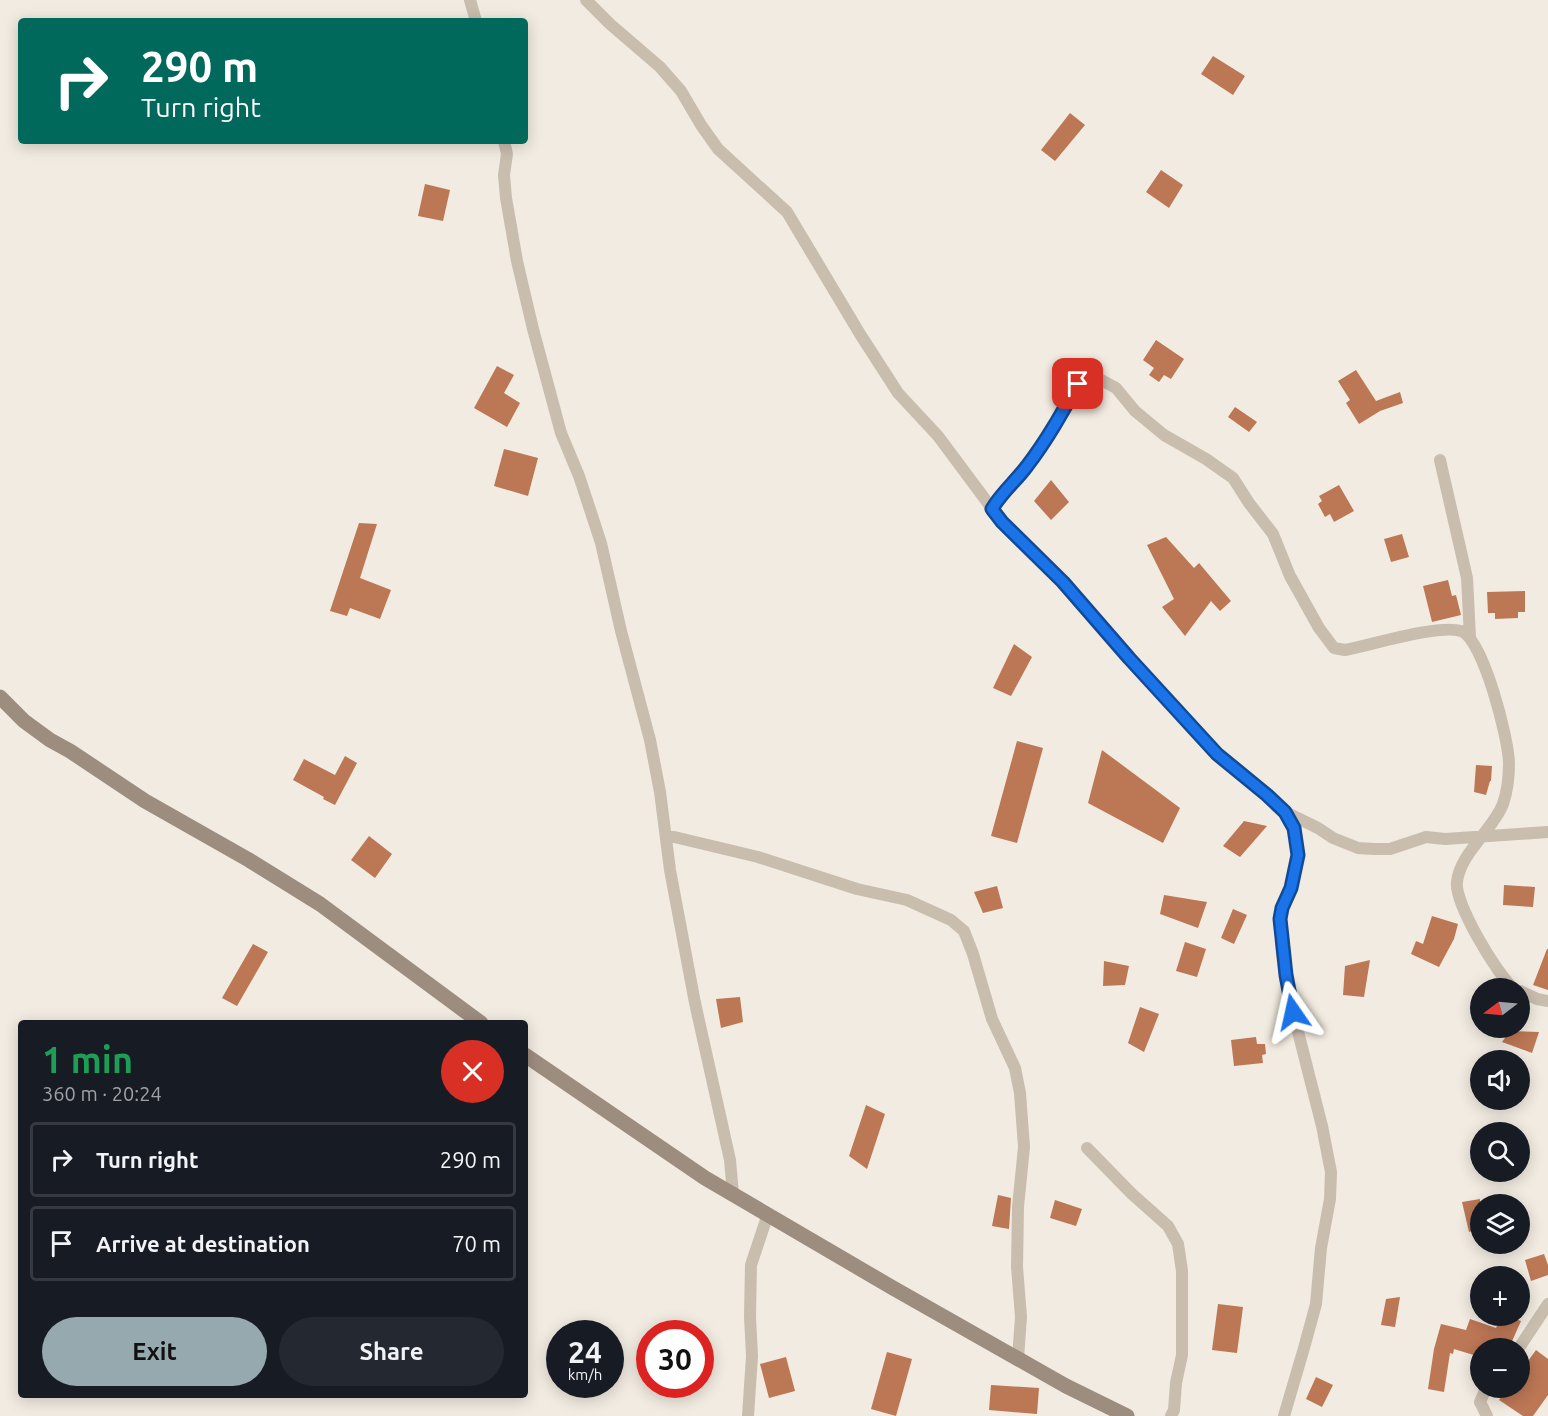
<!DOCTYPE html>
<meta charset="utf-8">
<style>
:root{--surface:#171b24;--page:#242831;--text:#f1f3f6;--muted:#9ea1a6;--line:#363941;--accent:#95a9ae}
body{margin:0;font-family:Ubuntu,sans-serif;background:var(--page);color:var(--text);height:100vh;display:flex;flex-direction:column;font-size:22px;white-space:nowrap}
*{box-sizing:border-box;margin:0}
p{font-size:20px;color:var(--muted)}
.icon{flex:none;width:33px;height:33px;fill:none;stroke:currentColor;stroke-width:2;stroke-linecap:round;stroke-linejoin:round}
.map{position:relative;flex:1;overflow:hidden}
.sheet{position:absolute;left:18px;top:1020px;width:510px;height:378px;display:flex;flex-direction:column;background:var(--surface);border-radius:6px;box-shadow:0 3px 15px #0003}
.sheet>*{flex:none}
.hud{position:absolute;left:18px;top:18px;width:510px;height:126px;border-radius:6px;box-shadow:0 3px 15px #0003;background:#00695c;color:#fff;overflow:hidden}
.needle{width:39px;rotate:254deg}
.buttons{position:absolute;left:1470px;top:978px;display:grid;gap:12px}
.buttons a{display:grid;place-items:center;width:60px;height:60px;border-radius:50%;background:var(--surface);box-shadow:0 3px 15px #0003;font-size:30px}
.speed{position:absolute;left:546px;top:1320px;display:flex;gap:12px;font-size:30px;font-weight:700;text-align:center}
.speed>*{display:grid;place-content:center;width:78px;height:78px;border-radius:50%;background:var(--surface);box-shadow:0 3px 15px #0003;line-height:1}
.speed small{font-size:15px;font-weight:400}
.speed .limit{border:9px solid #d22;background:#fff;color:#111}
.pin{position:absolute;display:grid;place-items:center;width:51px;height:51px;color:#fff;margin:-26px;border-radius:12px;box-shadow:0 3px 9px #0006}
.me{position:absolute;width:66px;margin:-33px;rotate:349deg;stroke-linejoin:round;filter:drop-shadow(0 0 4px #0008)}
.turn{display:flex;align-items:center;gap:21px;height:126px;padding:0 24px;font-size:27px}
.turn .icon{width:78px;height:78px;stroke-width:2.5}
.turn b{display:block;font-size:42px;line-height:51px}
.round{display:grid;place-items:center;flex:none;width:63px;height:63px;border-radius:32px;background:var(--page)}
.overview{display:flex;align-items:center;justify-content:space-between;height:102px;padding:0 24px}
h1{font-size:36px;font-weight:700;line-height:45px;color:#1e9e55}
.cta{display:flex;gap:12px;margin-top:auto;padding:12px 24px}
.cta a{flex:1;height:69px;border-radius:36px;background:var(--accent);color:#111;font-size:24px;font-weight:700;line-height:69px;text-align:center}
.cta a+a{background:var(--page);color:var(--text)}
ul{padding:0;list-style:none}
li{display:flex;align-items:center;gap:18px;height:75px;margin:0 12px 9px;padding:0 12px;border:3px solid var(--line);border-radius:6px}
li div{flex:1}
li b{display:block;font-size:22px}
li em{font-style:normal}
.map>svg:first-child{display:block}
.building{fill:#bc7755}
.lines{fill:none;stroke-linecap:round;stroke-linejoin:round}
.street{stroke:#c9bdae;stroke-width:12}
.secondary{stroke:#9d8d7f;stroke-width:15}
.route-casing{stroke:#114b97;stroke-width:15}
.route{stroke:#1a73e8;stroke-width:10}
</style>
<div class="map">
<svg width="1548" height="1416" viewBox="0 0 1548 1416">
<rect width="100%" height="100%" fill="#f2ebe1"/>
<path class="building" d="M 1213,56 L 1245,76 L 1233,95 L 1201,74 Z
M 1070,113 L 1085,125 L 1055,161 L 1041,150 Z
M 1161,170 L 1183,185 L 1169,208 L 1146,192 Z
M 425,184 L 450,190 L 443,221 L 418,216 Z
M 1156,340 L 1184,359 L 1171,379 L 1164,375 L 1159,382 L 1149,375 L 1154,368 L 1143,360 Z
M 497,366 L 514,375 L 504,393 L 520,403 L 507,427 L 474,408 Z
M 1356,370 L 1376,401 L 1400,392 L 1403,403 L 1380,411 L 1359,424 L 1346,403 L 1350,400 L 1338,381 Z
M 1235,407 L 1257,422 L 1249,432 L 1228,417 Z
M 504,449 L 538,458 L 528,496 L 494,486 Z
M 1051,480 L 1069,502 L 1051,520 L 1034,501 Z
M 1339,485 L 1354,511 L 1334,522 L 1330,514 L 1325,517 L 1318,504 L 1322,501 L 1319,496 Z
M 359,523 L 377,524 L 360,578 L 391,590 L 380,619 L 350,608 L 347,616 L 330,611 Z
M 1402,534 L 1409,557 L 1391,562 L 1384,539 Z
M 1166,537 L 1194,568 L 1199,563 L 1231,601 L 1220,611 L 1211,601 L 1185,636 L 1162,607 L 1174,599 L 1147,545 Z
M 1448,580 L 1452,596 L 1456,595 L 1461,615 L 1432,622 L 1423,586 Z
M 1525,591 L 1525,612 L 1518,612 L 1518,618 L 1495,619 L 1495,613 L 1488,613 L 1487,592 Z
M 1014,644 L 1032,657 L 1011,696 L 993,688 Z
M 1017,741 L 1043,748 L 1017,843 L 991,836 Z
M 1102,750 L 1180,808 L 1163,843 L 1088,803 Z
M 345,756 L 357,763 L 335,805 L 323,799 L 324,797 L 293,780 L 304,759 L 335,775 Z
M 1476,765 L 1492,766 L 1491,781 L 1490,781 L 1486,795 L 1474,792 Z
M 1244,821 L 1267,826 L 1240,857 L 1223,846 Z
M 369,836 L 392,854 L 375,878 L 351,860 Z
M 1504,885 L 1535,887 L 1533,907 L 1503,905 Z
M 997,886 L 1003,908 L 983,913 L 974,892 Z
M 1164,895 L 1207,902 L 1198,928 L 1160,914 Z
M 1233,909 L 1247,915 L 1234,944 L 1221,938 Z
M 1432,916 L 1458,924 L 1454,939 L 1439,967 L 1411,954 L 1416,941 L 1423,944 Z
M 1185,942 L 1206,949 L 1197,977 L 1176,971 Z
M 253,944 L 268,952 L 237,1006 L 222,998 Z
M 1547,949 L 1548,949 L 1548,990 L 1533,985 Z
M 1370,960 L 1364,997 L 1343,995 L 1345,966 Z
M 1104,961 L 1129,966 L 1125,985 L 1103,986 Z
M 740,997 L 743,1022 L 721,1028 L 716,999 Z
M 1140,1007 L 1159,1014 L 1144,1052 L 1128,1043 Z
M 1510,1031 L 1539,1032 L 1532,1053 L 1502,1042 Z
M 1256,1037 L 1257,1044 L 1265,1044 L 1266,1054 L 1262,1055 L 1263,1063 L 1234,1066 L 1231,1040 Z
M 866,1105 L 885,1114 L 867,1169 L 849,1156 Z
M 998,1195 L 1011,1198 L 1009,1229 L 992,1226 Z
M 1480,1199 L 1480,1228 L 1469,1232 L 1462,1202 Z
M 1055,1200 L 1082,1209 L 1076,1226 L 1050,1218 Z
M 1544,1254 L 1548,1265 L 1548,1275 L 1531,1281 L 1525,1260 Z
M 1400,1297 L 1395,1327 L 1381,1325 L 1386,1299 Z
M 1218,1304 L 1243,1307 L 1237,1353 L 1212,1350 Z
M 1501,1316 L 1508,1316 L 1521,1321 L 1509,1348 L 1500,1348 L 1485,1342 L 1483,1348 L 1478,1348 L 1480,1350 L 1480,1357 L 1454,1349 L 1453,1354 L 1450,1353 L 1444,1392 L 1428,1389 L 1434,1349 L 1441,1324 L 1466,1330 L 1470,1319 L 1496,1328 Z
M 1536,1350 L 1548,1359 L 1548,1395 L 1533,1416 L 1523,1416 L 1499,1400 L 1508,1388 L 1520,1388 L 1520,1372 Z
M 887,1352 L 912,1359 L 896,1416 L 871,1409 Z
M 786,1357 L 795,1391 L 769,1398 L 760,1364 Z
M 1316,1377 L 1333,1385 L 1322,1407 L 1306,1399 Z
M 991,1385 L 1039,1388 L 1037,1414 L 989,1410 Z"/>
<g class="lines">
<path class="street" d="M 470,0 L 476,21
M 586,0 L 610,24 L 660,67 L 681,91 L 701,125 L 718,149 L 787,212 L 860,334 L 898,393 L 938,436 L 1002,522 L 1063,582 L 1129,658 L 1217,755 L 1267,795 L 1285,812 L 1294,828 L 1298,855 L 1291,888 L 1282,908 L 1280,919 L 1282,951 L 1293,1012 L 1322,1126 L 1331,1172 L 1330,1199 L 1321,1248 L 1316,1304 L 1304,1348 L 1284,1416
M 504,141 L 507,154 L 504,175 L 506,198 L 517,261 L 533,329 L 561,433 L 579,476 L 601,543 L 621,631 L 650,740 L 660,792 L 670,870 L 695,1003 L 730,1160 L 733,1194
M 1440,460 L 1467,578 L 1470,637
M 992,509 L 999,498 L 1021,476 L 1046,441 L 1078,384 L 1084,376 L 1092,375 L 1116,388 L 1135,411 L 1164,435 L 1206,459 L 1233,478 L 1249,503 L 1273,534 L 1290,576 L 1319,628 L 1334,648 L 1345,650 C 1371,645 1438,624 1461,631 C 1483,638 1509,740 1509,764 C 1509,777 1507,792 1503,804 C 1493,830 1460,853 1457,882 C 1454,903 1497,974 1513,988
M 1285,812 L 1318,828 L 1333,838 L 1358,848 L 1374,849 L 1390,849 L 1426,837 L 1445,839 L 1548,832
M 666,835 L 758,857 L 857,889 L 907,900 L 951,920 L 964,931 L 973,954 L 992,1019 L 1015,1068 L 1020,1093 L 1024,1147 L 1018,1207 L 1017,1267 L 1021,1317 L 1018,1358
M 1520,991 L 1537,999 L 1548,1001
M 1087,1148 L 1132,1194 L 1168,1226 L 1178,1244 L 1182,1271 L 1182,1355 L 1176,1383 L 1174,1410 L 1171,1416
M 1519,1348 L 1548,1304
M 748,1416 L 752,1356 L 750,1317 L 751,1265 L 768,1214
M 1487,1416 L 1480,1402 L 1484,1393 L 1488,1388"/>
<path class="secondary" d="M 0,697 L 24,721 L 50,740 L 70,751 L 145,801 L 249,860 L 320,904 L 481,1023
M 525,1055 L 705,1178 L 893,1288 L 1066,1386 L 1127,1416"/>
</g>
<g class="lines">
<defs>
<path id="route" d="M 1078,384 C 1062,413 1047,440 1027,466 C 1016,481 1001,493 992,509 L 1002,522 L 1063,582 L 1129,658 L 1217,754 L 1267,795 L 1285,812 L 1294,828 L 1298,855 L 1291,888 L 1282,908 L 1280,919 L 1286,975 L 1293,1012"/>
</defs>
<use href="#route" class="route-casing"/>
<use href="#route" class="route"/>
</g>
</svg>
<div class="buttons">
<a><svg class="needle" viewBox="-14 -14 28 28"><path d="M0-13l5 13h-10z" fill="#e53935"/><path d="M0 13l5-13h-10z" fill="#9ea1a6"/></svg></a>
<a><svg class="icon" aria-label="sound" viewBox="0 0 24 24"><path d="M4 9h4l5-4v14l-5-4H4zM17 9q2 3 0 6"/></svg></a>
<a><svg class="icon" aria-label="search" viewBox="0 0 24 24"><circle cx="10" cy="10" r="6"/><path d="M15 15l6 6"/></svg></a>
<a><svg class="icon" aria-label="layers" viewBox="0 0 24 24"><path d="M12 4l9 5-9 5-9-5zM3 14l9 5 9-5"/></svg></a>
<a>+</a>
<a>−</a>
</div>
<div class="speed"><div>24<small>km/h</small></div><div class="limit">30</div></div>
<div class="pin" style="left:1078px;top:384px;background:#d93025"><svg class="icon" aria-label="arrive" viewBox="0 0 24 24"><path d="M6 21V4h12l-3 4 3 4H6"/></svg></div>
<svg class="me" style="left:1293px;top:1012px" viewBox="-20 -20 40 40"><path d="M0-17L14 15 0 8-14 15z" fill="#1a73e8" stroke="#fff" stroke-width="4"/></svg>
<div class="hud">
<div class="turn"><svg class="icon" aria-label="right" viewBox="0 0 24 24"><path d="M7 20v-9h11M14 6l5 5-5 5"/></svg><div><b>290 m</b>Turn right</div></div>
</div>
<section class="sheet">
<div class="overview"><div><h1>1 min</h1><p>360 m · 20:24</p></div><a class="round" style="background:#d93025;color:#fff"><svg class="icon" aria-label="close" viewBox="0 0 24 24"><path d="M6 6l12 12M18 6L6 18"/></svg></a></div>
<ul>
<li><svg class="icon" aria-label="right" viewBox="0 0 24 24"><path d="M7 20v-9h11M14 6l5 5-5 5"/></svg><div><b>Turn right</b></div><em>290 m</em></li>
<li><svg class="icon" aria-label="arrive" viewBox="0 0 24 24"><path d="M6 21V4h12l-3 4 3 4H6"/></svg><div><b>Arrive at destination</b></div><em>70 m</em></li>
</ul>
<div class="cta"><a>Exit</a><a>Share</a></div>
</section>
</div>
